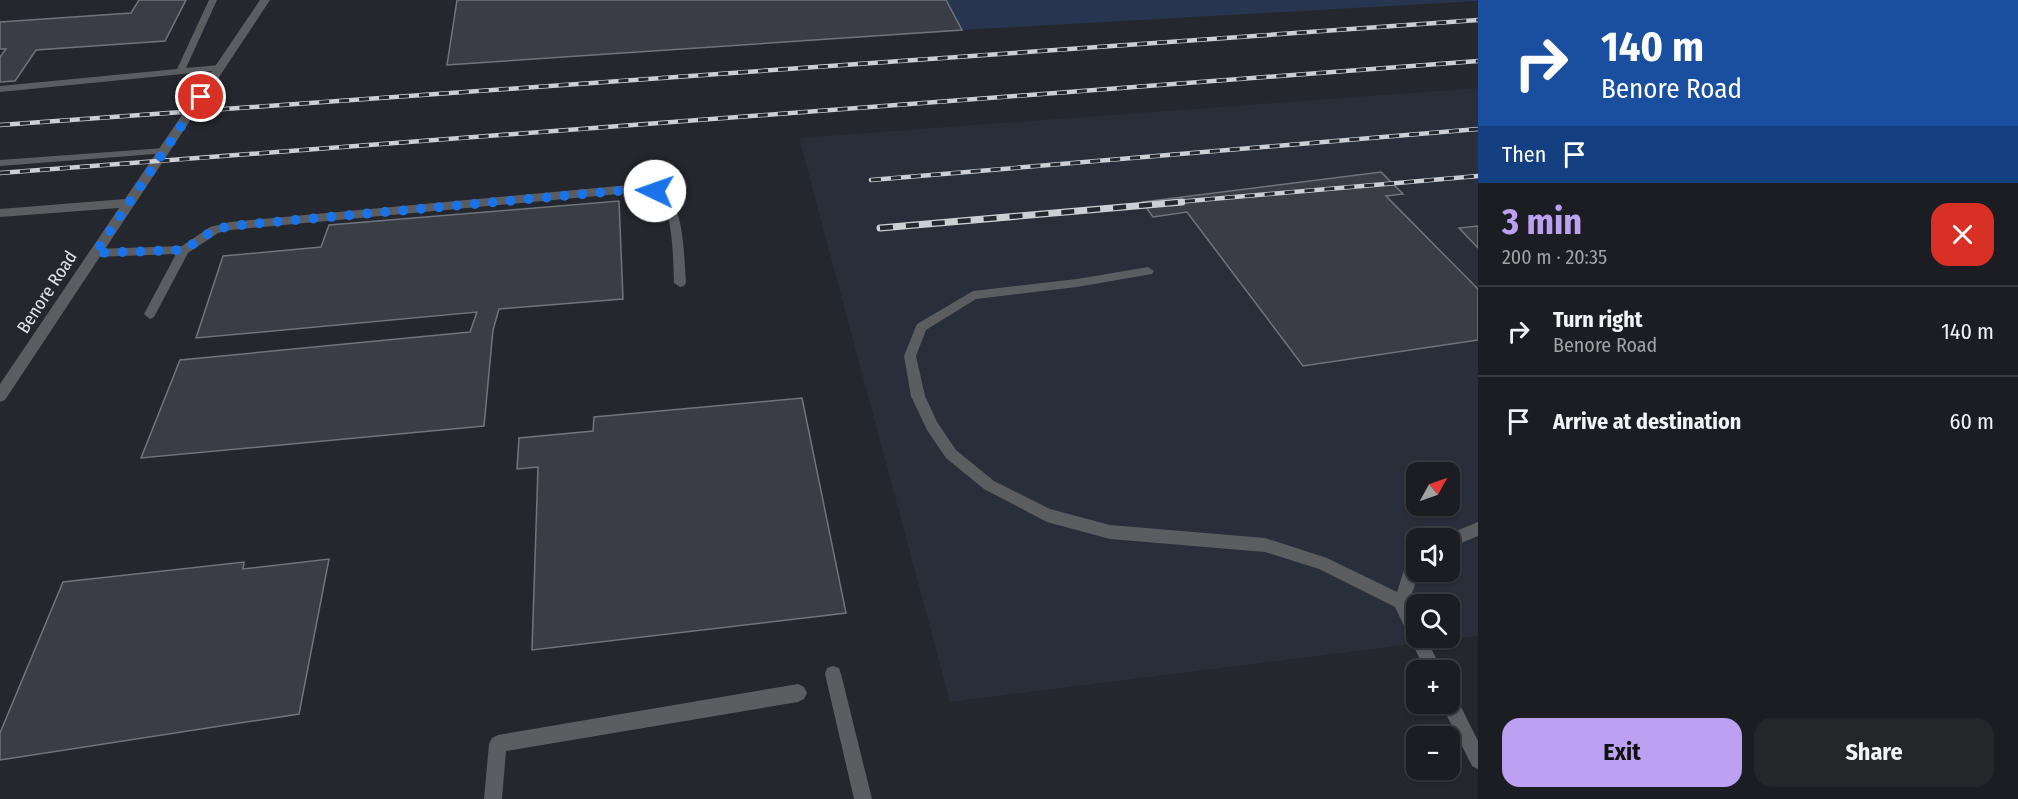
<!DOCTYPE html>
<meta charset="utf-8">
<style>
:root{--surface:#1b1d22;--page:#24262a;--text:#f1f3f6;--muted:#a0a2a5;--line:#393b40;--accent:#bca0f2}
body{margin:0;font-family:"Fira Sans Condensed",sans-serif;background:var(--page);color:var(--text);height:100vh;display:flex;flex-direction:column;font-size:22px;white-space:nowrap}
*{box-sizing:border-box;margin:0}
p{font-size:20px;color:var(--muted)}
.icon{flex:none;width:33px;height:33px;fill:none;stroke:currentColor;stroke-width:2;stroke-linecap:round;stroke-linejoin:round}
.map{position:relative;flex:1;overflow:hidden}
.drawer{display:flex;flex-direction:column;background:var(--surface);width:540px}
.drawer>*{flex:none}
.hud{background:#1a4fa0;color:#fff;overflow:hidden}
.needle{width:39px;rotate:50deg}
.fabs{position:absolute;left:1406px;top:462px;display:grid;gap:12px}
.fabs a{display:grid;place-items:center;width:54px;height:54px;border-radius:12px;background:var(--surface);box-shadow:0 2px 4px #0004,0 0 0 2px var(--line);font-size:30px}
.pin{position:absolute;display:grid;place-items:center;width:51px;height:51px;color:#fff;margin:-26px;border:3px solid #fff;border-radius:50%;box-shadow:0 2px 6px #0007}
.me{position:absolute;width:66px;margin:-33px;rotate:273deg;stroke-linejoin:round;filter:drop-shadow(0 0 4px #0008)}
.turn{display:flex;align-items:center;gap:21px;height:126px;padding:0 24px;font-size:27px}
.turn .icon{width:78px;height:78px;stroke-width:2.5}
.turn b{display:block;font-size:42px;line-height:51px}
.then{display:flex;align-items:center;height:57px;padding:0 24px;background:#0003;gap:12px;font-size:22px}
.round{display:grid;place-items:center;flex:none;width:63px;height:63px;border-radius:18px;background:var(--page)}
.headline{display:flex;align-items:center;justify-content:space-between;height:102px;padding:0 24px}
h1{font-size:36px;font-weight:700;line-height:45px;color:var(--accent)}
.action{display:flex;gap:12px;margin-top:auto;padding:12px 24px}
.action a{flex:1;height:69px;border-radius:18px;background:var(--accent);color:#111;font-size:24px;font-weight:700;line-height:69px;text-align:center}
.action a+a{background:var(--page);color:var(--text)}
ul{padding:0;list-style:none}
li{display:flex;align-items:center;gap:18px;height:90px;padding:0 24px;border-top:2px solid var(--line)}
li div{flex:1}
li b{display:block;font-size:22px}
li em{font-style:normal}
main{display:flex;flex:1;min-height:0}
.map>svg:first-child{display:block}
.built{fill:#282e3a;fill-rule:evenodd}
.green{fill:#283550}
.building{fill:#3a3d45;stroke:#70747c;stroke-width:1.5}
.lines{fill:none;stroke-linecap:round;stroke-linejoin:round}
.service{fill:#5b5d60;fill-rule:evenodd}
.tertiary{fill:#5b5d60;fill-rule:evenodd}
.rail-far1-casing{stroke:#cccfd3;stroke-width:4.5}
.rail-casing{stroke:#cccfd3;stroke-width:7}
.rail-far1{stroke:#24272d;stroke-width:3;stroke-dasharray:10;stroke-linecap:butt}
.rail{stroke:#24272d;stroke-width:4.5;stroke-dasharray:13;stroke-linecap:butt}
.route{stroke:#1a73e8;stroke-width:10;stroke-dasharray:0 18}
.labels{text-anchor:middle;stroke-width:6;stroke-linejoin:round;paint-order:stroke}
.street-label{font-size:18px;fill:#e0e3e7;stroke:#24272d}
</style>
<main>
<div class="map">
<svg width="1478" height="799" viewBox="0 0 1478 799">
<rect width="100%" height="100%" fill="#24272d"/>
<path class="built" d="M 1478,88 L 1478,636 L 950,702 L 799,138 ZM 1416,472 L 1449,472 L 1449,506 L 1416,506 ZM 1416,538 L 1449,538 L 1449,572 L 1416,572 ZM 1416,604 L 1449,604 L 1449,638 L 1416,638 Z"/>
<path class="green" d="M 946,0 L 1478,0 L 1478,1 L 962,30 Z"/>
<path class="building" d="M 139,0 L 186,0 L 165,41 L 36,50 L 15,81 L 0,82 L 0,57 L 6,49 L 0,49 L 0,22 L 131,13 Z
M 457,0 L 946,0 L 962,30 L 447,65 Z
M 1381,172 L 1403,194 L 1386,196 L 1478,289 L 1478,340 L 1303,366 L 1187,212 L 1153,217 L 1142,202 Z
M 619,201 L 623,299 L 499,309 L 493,330 L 484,426 L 141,458 L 180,360 L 470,332 L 477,312 L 196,338 L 223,256 L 321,247 L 329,225 Z
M 1478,226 L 1478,248 L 1459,228 Z
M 802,398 L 846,613 L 532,650 L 538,467 L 517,469 L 519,438 L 593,431 L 594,417 Z
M 329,559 L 299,714 L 0,760 L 0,733 L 63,582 L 244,562 L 243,569 Z"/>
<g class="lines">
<path class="service" d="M 209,0 L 217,0 L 186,68 L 220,65 L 225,68 L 223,70 L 0,92 L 0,86 L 177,69 Z
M 164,148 L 169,151 L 168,153 L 0,166 L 0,160 Z
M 640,184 C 648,186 656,187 663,191 C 685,205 684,260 686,283 L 684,286 L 680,287 L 674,283 C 673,262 674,212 658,198 C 653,194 646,193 640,192 L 230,230 L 218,233 L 188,253 L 154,317 L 150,319 L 144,314 L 176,254 L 95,257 L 89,253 L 95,249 L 182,246 L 210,227 L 230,222 Z
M 1148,267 L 1154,271 L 1152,274 L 1077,287 L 976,299 L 926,330 L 916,356 L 925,396 L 937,422 L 956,450 L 994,481 L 1050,509 L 1110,525 L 1265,538 L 1327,558 L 1397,592 L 1405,567 L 1416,559 L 1416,572 L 1421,572 L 1418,576 L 1409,602 L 1416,616 L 1416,638 L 1426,638 L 1442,670 L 1425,670 L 1395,607 L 1319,569 L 1265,552 L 1110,539 L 1047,522 L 984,489 L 946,458 L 927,430 L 911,396 L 904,356 L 917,324 L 973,291 L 1077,279 Z
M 1478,522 L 1478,536 L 1449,548 L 1449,538 L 1443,538 L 1444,536 Z
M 833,666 L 839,668 L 841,674 L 872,799 L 854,799 L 825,674 L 827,668 Z
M 798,684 L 804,687 L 807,693 L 804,699 L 798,702 L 506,751 L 502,799 L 484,799 L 489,744 L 492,738 L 498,735 Z
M 1449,692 L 1455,695 L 1478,741 L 1478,769 L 1472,766 L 1441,704 L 1449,704 Z"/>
<path class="tertiary" d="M 260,0 L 270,0 L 5,400 L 0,402 L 0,384 L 119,208 L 0,217 L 0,209 L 125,199 Z"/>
<defs>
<path id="rail-far1" d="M 0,125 L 1478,20
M 0,173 L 1478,61
M 871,180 L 1478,129
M 1165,203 L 1478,176"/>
<path id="rail" d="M 880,228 L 1182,202"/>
</defs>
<use href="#rail-far1" class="rail-far1-casing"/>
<use href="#rail" class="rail-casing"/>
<use href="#rail-far1" class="rail-far1"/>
<use href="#rail" class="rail"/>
</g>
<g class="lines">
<path class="route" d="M 201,97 L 95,253 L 184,250 L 214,230 L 230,226 L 640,189 L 655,191"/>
</g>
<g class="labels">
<g class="street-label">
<text transform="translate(47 292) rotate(-57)" y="6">Benore Road</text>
</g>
</g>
</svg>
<div class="fabs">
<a><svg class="needle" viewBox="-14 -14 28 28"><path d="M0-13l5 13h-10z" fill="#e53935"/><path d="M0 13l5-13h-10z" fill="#a0a2a5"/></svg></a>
<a><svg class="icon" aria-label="sound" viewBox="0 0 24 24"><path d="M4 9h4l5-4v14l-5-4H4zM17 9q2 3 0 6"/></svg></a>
<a><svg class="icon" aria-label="search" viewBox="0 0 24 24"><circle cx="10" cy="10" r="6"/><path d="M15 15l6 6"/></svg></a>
<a>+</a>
<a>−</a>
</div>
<div class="pin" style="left:201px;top:97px;background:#d93025"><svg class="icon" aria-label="arrive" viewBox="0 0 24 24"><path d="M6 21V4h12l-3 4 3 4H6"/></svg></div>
<svg class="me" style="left:655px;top:191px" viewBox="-20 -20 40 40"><circle r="19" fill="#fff"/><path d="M0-13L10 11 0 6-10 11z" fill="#1a73e8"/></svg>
</div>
<section class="drawer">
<div class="hud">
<div class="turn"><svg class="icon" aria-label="right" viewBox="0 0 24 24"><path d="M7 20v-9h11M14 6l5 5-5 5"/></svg><div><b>140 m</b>Benore Road</div></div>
<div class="then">Then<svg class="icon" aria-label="arrive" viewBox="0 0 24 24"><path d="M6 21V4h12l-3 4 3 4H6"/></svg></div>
</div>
<div class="headline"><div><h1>3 min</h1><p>200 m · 20:35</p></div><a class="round" style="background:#d93025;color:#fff"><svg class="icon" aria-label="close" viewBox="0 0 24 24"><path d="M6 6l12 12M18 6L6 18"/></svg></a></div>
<ul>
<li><svg class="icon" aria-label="right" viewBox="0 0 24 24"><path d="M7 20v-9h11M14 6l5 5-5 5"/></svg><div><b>Turn right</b><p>Benore Road</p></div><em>140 m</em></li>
<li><svg class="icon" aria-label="arrive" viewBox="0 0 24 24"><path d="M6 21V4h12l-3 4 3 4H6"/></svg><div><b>Arrive at destination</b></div><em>60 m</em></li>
</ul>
<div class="action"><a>Exit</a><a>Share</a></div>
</section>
</main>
